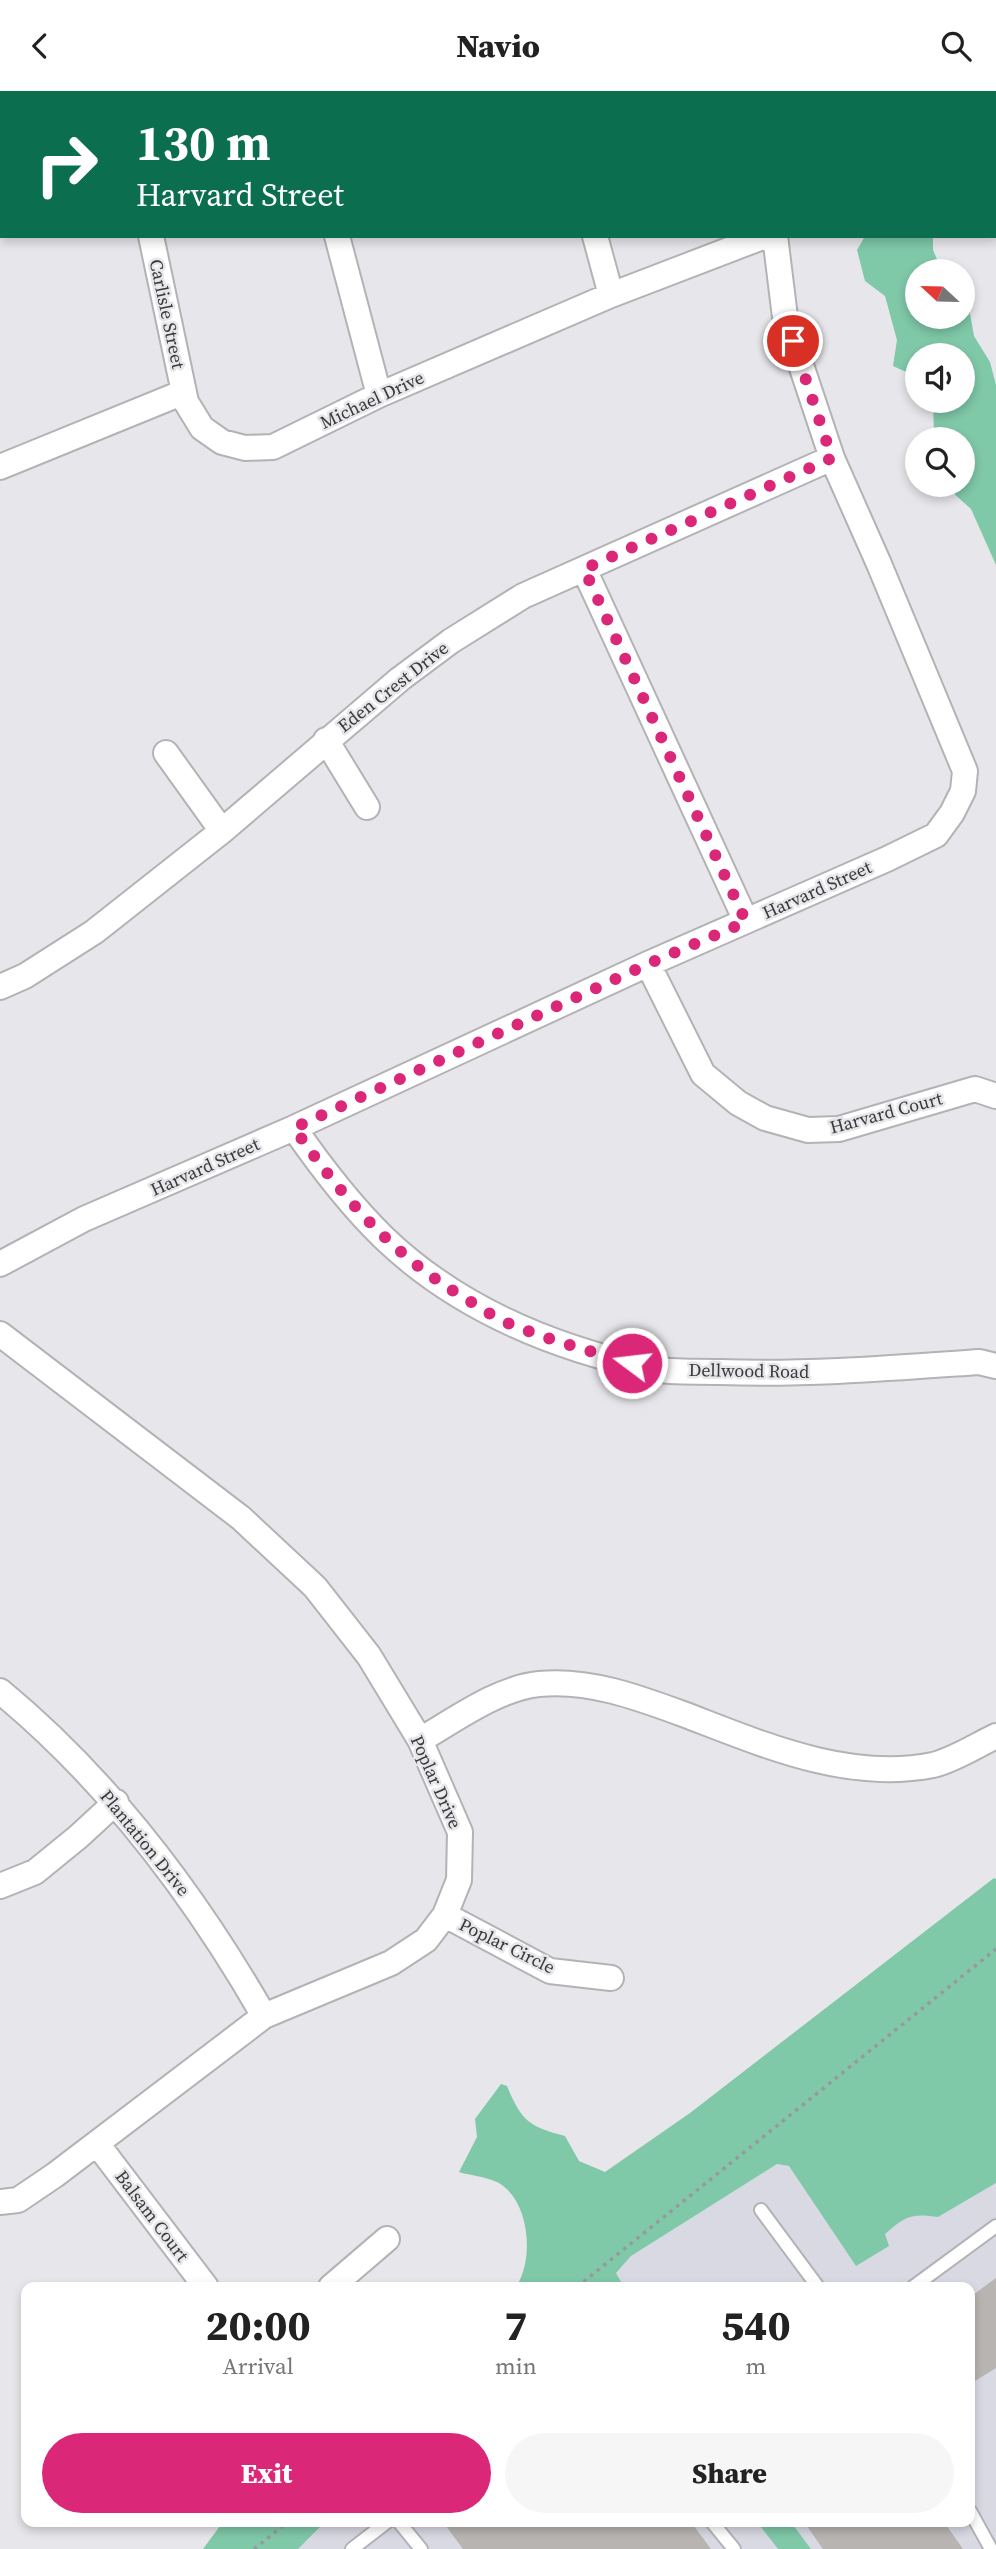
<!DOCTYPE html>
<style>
:root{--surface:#fff;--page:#f6f6f6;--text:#222;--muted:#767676;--accent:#db2777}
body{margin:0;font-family:"Source Serif 4",serif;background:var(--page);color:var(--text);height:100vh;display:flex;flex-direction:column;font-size:26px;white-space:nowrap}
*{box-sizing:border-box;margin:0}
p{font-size:23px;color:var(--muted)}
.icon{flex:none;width:38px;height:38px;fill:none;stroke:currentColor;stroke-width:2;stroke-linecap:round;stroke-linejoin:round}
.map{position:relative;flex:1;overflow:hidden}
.panel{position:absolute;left:21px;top:2191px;width:954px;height:245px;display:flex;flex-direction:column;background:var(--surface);border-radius:14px;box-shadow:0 4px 10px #0003}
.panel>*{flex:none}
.banner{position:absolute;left:0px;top:0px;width:998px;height:147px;box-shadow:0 4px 10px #0003;background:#0b6e4f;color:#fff;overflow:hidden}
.needle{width:46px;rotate:292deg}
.controls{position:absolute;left:905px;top:168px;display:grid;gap:14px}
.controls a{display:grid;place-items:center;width:70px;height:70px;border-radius:50%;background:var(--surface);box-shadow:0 4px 10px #0003;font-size:35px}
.pin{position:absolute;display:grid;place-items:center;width:60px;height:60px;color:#fff;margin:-30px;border:4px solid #fff;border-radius:50%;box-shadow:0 2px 7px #0007}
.me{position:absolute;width:77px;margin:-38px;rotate:285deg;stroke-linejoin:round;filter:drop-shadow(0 0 5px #0008)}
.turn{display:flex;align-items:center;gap:24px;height:147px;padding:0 21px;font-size:32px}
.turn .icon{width:91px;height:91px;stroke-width:2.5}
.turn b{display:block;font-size:49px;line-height:60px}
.eta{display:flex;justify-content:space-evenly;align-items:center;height:119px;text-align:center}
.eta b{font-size:42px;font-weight:800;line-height:49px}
.primary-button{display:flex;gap:14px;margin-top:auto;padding:14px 21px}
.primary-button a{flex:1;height:80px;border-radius:42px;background:var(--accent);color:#fff;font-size:28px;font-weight:800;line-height:80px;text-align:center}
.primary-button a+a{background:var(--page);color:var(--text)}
header{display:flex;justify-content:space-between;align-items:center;height:91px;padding:0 21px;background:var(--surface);font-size:32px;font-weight:800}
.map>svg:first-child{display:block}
.built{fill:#d9d9e4}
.forest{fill:#7fc8a8}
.building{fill:#b7b4b1}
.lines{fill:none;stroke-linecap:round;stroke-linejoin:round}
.service-casing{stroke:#b3b3b6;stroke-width:16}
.minor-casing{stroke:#b3b3b6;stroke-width:28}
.path{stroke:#99999c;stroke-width:3.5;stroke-dasharray:3.5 5;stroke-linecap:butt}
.service{stroke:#fff;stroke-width:12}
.minor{stroke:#fff;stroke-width:24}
.route{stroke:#db2777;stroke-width:12;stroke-dasharray:0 21.6}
.labels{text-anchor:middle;stroke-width:5;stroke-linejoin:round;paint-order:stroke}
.street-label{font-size:18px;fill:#39393a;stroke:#e7e7eb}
</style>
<header><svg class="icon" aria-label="back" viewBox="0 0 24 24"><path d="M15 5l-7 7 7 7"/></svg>Navio<svg class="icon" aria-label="search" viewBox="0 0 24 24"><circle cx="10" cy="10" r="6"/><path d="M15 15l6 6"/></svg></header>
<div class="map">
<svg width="996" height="2458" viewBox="0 0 996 2458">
<rect width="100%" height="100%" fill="#e7e7eb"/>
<path class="built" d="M 777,2073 L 789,2075 L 798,2087 L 885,2143 L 899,2130 L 916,2122 L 938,2126 L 996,2092 L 996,2458 L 811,2458 L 791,2431 L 970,2431 L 970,2196 L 624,2196 L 616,2182 L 631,2165 Z
M 325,2431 L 757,2431 L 778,2458 L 298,2458 Z"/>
<path class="forest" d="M 865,145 L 933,145 L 933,159 L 942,180 L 917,180 L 917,226 L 962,226 L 963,211 L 969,217 L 974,245 L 990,271 L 996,294 L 996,474 L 971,418 L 952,401 L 952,394 L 962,394 L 962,348 L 937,348 L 934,344 L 933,310 L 962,310 L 962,264 L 917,264 L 917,286 L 893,275 L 897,249 L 885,205 L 865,190 L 857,159 Z
M 994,1787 L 996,1788 L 996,2092 L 938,2126 C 912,2122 905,2125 885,2143 L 889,2155 L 856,2175 L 789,2075 L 777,2073 L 631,2165 L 616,2182 L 624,2196 L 516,2196 C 534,2169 530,2114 502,2094 C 491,2086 472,2085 459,2081 L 477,2046 L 475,2028 L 501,1993 L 507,1995 C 522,2031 529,2035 565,2045 L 579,2070 L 605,2081 L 690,2022 Z
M 223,2431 L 325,2431 L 298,2458 L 203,2458 Z
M 757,2431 L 791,2431 L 811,2458 L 778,2458 Z"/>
<path class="building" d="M 996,2187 L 996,2277 L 970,2293 L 970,2206 Z
M 443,2431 L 691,2431 L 711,2458 L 463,2458 Z
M 804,2431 L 944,2431 L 963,2458 L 823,2458 Z"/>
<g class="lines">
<defs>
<path id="service" d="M 761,2119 L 818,2196
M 913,2196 L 996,2135
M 970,2420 L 991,2458
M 399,2431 L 421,2458
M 712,2431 L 734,2458
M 352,2458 L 387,2431"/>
<path id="minor" d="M 121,0 L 121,2
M 298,0 L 299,2
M 544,0 L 545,2
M 756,0 L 757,2
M 151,145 L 186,311 L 202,337 L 222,351 L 245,357 L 273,356 L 379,304 L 611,204 L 765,145
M 337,145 L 379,304
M 595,145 L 611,204
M 0,376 L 184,301
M 584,478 L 746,830
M 326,649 L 367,716
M 166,662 L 222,740
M 648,873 L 703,983 L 738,1012 L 765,1027 L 808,1039 L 839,1038 L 975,998 L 996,1005
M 0,896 L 25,885 L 94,841 L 222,740 L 400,588 L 451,550 L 523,505 L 832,367
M 294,1037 C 321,1076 350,1114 384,1147 C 457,1217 554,1257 652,1278 C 673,1282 698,1280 720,1281 C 807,1284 893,1277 979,1271 L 996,1275
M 0,1173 L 84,1128 L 294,1037 L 648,873 L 887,768 L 936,744 L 952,722 L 963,700 L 965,680 L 879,473 L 832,367 L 785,226 L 775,145
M 0,1243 L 241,1427 L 315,1496 L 369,1565 L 420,1649 L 460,1741 L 459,1789 L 445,1824 L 426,1849 L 391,1872 L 264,1925 L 55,2084 L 18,2109 L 0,2111
M 0,1600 C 109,1690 194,1803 264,1925
M 420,1649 C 455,1629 498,1597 539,1593 C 588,1588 637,1606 683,1623 C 762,1653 847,1691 933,1674 C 954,1669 977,1654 996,1645
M 0,1795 L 35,1781 L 78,1746 L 116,1711
M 445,1824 L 550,1880 L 611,1887
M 98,2054 L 206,2196
M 331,2196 L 387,2148"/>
</defs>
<use href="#service" class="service-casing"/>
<use href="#minor" class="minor-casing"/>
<path class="path" d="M 577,2196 L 996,1858
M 254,2458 L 288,2431"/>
<use href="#service" class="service"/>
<use href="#minor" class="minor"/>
</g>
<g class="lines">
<path class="route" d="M 632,1272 C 589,1260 546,1248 505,1231 C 492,1225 480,1216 468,1209 C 393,1165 343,1107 294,1037 L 648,873 L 746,831 L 584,478 L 832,367 L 793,250"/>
</g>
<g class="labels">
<g class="street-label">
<text transform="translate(167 223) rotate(78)" y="6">Carlisle Street</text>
<text transform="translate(372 309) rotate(-25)" y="6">Michael Drive</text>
<text transform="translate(393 596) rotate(-38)" y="6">Eden Crest Drive</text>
<text transform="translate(817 799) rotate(-24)" y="6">Harvard Street</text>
<text transform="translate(886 1022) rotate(-15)" y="6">Harvard Court</text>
<text transform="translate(205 1076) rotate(-24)" y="6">Harvard Street</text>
<text transform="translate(749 1280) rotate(1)" y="6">Dellwood Road</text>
<text transform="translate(436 1691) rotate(66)" y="6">Poplar Drive</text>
<text transform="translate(145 1752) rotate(51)" y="6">Plantation Drive</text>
<text transform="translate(507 1855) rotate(26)" y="6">Poplar Circle</text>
<text transform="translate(152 2125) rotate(53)" y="6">Balsam Court</text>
</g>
</g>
</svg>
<div class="controls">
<a><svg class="needle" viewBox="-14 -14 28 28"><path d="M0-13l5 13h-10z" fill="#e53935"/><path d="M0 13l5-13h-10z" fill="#767676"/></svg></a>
<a><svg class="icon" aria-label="sound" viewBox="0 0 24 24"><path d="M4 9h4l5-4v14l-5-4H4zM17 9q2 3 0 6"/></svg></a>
<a><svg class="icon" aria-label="search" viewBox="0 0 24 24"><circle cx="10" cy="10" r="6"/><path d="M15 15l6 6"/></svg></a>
</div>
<div class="pin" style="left:793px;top:250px;background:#d93025"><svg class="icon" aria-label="arrive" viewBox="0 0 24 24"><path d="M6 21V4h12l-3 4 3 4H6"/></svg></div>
<svg class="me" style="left:632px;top:1272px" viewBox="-20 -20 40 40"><circle r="17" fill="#db2777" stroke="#fff" stroke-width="3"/><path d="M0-11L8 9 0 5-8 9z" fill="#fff"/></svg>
<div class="banner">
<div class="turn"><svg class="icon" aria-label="right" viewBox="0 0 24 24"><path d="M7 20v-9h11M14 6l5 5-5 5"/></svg><div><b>130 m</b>Harvard Street</div></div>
</div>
<section class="panel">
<div class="eta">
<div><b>20:00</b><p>Arrival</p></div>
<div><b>7</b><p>min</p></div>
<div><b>540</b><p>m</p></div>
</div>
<div class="primary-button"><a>Exit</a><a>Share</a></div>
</section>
</div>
